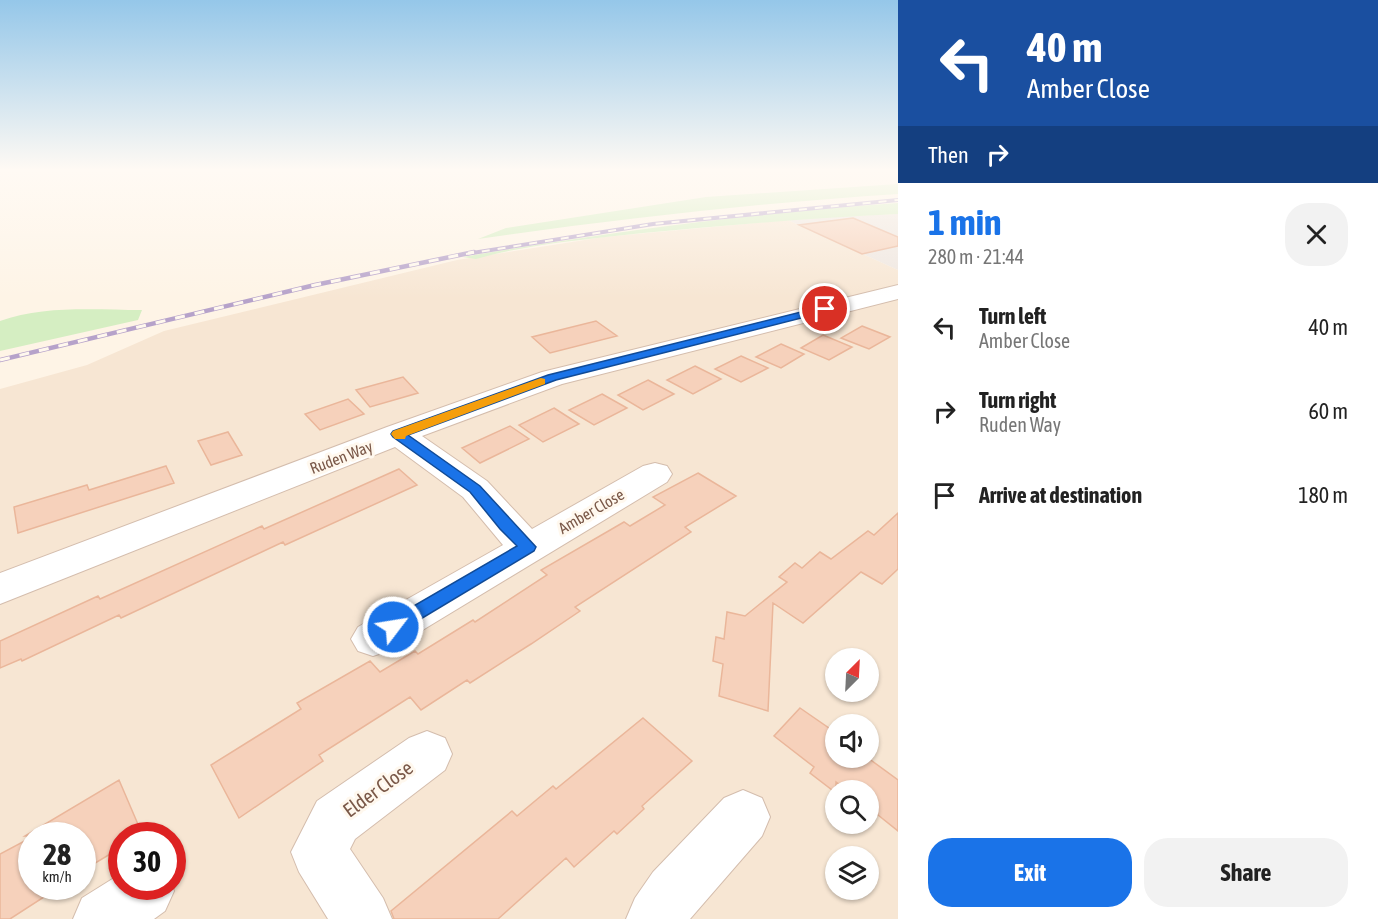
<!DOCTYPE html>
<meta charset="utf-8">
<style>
:root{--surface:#fff;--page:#f2f2f2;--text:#222;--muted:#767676;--accent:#1a73e8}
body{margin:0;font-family:"Asap Condensed",sans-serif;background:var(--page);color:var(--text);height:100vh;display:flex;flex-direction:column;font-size:22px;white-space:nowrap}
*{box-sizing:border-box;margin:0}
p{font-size:20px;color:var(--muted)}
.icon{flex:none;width:33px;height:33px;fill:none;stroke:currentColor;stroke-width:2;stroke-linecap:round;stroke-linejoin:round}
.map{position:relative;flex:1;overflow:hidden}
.side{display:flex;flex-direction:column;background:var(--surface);width:480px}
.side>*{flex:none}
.banner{background:#1a4fa0;color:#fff;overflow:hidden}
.needle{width:39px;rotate:24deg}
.buttons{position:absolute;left:825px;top:648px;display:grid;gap:12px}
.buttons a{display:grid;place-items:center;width:54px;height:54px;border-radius:50%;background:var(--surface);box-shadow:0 2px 4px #0004;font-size:30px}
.speed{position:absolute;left:18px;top:822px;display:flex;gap:12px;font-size:30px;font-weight:700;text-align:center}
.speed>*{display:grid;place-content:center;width:78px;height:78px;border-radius:50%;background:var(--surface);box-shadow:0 2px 4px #0004;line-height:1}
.speed small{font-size:15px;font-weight:400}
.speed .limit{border:9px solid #d22;background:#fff;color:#111}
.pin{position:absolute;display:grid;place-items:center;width:51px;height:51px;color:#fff;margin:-26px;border:3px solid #fff;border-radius:50%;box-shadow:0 2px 6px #0007}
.me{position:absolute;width:66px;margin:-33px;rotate:59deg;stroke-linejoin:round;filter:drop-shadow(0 0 4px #0008)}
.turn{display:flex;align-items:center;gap:21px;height:126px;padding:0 30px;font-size:27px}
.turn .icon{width:78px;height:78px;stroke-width:2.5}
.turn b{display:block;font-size:42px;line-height:51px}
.then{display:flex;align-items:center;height:57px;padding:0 30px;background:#0003;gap:12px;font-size:22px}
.round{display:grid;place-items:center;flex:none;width:63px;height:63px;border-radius:24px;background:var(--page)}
.summary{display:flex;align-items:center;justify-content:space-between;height:102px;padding:0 30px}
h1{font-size:36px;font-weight:700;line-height:45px;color:var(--accent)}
.primary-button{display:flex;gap:12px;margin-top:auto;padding:12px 30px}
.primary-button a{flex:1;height:69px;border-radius:24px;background:var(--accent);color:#fff;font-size:24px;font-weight:700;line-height:69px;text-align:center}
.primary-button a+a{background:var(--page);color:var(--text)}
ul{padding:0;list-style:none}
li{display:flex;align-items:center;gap:18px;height:84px;padding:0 30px}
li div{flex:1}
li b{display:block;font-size:22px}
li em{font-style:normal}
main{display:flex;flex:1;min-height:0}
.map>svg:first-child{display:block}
.residential{fill:#f7e6d3;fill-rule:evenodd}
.industrial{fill:#eee6e0}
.green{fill:#d5eec2}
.building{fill:#f6d1bb;stroke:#eab69a;stroke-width:1.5}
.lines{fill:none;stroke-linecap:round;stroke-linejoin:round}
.minor-casing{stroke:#d4bdad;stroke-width:2}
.minor{fill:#fff;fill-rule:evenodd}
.rail-far1-casing{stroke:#b6a2ca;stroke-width:4}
.rail-casing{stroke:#b6a2ca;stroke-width:4.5}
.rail-far1{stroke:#fff8ee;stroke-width:2;stroke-dasharray:8;stroke-linecap:butt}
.rail{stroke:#fff8ee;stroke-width:3;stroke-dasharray:10;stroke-linecap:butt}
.route{fill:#1a73e8;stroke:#114b97;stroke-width:1.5}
.slow{fill:#f59e0b}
.labels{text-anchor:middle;stroke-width:6;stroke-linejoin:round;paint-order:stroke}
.street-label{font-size:16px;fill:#7a5848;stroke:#fff8ee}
.near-street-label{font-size:20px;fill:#7a5848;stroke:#fff8ee}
</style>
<main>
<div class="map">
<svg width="898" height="919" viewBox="0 0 898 919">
<rect width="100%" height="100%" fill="#fef4e6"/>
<path class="residential" d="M 788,220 L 898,270 L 898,919 L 0,919 L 0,389 L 87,365 L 164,331 L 457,260 L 604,237 ZM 836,658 L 868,658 L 868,692 L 836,692 ZM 836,724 L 868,724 L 868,758 L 836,758 ZM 836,790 L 868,790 L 868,824 L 836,824 ZM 32,836 L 82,836 L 82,886 L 32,886 ZM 122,836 L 172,836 L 172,886 L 122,886 ZM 836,856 L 868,856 L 868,890 L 836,890 Z"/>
<path class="industrial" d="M 898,214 L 898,270 L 788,220 L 803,218 Z"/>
<path class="green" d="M 898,184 L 898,194 C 757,203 618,219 478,239 L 506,228 L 706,197 Z
M 898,203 L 898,214 C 813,218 728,225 643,233 C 590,239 527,244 476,259 L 463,257 C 607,232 752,213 898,203 Z
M 142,310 L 138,320 L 0,351 L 0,321 C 44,305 96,310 142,310 Z"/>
<path class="building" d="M 853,218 L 898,237 L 898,246 L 862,254 L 799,225 Z
M 596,321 L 617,336 L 550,353 L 532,337 Z
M 862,326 L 890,337 L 869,349 L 841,338 Z
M 823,335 L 852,347 L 829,360 L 801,348 Z
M 781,344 L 804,354 L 781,368 L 756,357 Z
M 741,356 L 768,368 L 741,382 L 715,369 Z
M 695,366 L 721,379 L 693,394 L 667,380 Z
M 403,377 L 418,393 L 370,407 L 356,390 Z
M 648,380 L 674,394 L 643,410 L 618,395 Z
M 602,394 L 627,408 L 594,425 L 569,410 Z
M 348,399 L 364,414 L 320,430 L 305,414 Z
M 554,408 L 579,424 L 543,442 L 519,425 Z
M 510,426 L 529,439 L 480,463 L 462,448 Z
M 228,432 L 242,455 L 211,465 L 198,441 Z
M 166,466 L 174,483 L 18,533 L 14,507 L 87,485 L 89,490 Z
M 399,469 L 417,485 L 285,545 L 283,542 L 121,618 L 119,615 L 22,661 L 21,659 L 0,668 L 0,641 L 98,596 L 100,599 L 262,526 L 264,529 Z
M 698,473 L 736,496 L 685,527 L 691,532 L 575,607 L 580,611 L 531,644 L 470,683 L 467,680 L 421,710 L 410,697 L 319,755 L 323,761 L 239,818 L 211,765 L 301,709 L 297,703 L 370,661 L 380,672 L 415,651 L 418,654 L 473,620 L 475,622 L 547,575 L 541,570 L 624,522 L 630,526 L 665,505 L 653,497 Z
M 898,513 L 898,569 L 882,584 L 861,572 L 803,623 L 773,603 L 768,711 L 719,696 L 723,664 L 713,661 L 716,637 L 724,639 L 727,612 L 745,616 L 787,582 L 779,577 L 795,563 L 802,568 L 820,552 L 831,559 L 868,531 L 874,535 Z
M 800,708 L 836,733 L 836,758 L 868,758 L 898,780 L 898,831 L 868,807 L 868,790 L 847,790 L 836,782 L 836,793 L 810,773 L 814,767 L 774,736 Z
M 643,718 L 692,761 L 642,806 L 644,809 L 617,834 L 614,831 L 574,867 L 566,858 L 498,919 L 394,919 L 391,911 L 512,811 L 517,816 L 553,786 L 556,789 Z
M 119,780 L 143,836 L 122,836 L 122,847 L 82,871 L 82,836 L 25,836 Z
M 32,837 L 32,886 L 61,886 L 10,919 L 0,919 L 0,854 Z"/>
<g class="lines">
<defs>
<path id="minor" d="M 898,285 L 898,299 L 562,384 L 422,436 L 487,481 L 532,529 L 643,466 L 655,463 L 667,466 L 672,474 L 667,482 L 388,651 L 373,656 L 358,651 L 351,639 L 358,627 L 503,545 L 463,497 L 395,447 L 0,604 L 0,573 L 387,427 L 542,372 Z
M 427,731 L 445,738 L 452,754 L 445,770 L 355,839 L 350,849 L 383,898 L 392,919 L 328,919 L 299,872 L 291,852 L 317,801 L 409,738 Z
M 743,790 L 762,798 L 770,817 L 762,836 L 690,919 L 626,919 L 635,898 L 653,872 L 724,798 Z
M 122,873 L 122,886 L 172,886 L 174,891 L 165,911 L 154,919 L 73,919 L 82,898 Z"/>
</defs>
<use href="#minor" class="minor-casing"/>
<use href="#minor" class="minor"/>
<defs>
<path id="rail-far1" d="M 466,254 L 653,224 L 898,200"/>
<path id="rail" d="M 0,360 L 315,285 L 474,252"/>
</defs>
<use href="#rail-far1" class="rail-far1-casing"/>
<use href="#rail" class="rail-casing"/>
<use href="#rail-far1" class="rail-far1"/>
<use href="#rail" class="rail"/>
</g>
<linearGradient id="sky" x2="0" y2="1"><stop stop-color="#95c7e9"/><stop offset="0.57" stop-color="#fffaf4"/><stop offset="1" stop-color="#fffaf4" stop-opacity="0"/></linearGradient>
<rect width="898" height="298" fill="url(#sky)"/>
<path class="route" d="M 825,306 L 829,307 L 829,311 L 556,380 L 408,435 L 480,486 L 536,547 L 534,551 L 399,632 L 393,634 L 386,632 L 384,627 L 386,622 L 517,546 L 500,529 L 470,492 L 393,437 L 391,434 L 393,431 L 548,375 Z"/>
<path class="slow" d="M 541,378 L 545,379 L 545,384 L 406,436 L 405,439 L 395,439 L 391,434 L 393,431 Z"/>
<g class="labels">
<g class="street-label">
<text transform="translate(341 457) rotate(-21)" y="6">Ruden Way</text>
<text transform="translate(591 511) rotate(-30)" y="6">Amber Close</text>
</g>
<g class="near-street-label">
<text transform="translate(378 789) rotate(-36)" y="7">Elder Close</text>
</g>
</g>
</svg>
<div class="buttons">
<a><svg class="needle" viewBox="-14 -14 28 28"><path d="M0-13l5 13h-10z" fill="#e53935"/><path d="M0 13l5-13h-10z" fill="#767676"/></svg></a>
<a><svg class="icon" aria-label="sound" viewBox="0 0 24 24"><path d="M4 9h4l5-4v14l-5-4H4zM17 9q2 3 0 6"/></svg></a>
<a><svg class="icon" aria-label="search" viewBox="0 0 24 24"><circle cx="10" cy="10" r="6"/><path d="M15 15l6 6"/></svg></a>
<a><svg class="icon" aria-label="layers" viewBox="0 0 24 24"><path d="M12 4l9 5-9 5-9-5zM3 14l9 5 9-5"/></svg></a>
</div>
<div class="speed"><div>28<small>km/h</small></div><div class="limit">30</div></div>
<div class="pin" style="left:825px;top:309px;background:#d93025"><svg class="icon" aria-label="arrive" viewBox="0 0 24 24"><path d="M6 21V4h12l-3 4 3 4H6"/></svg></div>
<svg class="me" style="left:393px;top:627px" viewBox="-20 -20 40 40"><circle r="17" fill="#1a73e8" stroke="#fff" stroke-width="3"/><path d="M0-11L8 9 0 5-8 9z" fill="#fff"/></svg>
</div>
<section class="side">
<div class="banner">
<div class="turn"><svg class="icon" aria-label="left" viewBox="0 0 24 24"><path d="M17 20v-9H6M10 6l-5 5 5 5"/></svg><div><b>40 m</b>Amber Close</div></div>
<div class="then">Then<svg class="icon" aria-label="right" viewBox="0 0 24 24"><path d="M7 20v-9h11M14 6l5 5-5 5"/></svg></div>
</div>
<div class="summary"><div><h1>1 min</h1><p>280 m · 21:44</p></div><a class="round"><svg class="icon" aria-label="close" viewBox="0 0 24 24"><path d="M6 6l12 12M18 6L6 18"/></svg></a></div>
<ul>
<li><svg class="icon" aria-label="left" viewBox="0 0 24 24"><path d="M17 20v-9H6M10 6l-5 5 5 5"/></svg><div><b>Turn left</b><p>Amber Close</p></div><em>40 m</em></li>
<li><svg class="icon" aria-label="right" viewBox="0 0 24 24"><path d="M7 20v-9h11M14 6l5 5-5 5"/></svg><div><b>Turn right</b><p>Ruden Way</p></div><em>60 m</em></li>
<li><svg class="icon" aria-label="arrive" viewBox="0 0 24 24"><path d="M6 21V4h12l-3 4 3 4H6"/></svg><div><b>Arrive at destination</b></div><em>180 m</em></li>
</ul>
<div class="primary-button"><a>Exit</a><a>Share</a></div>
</section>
</main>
